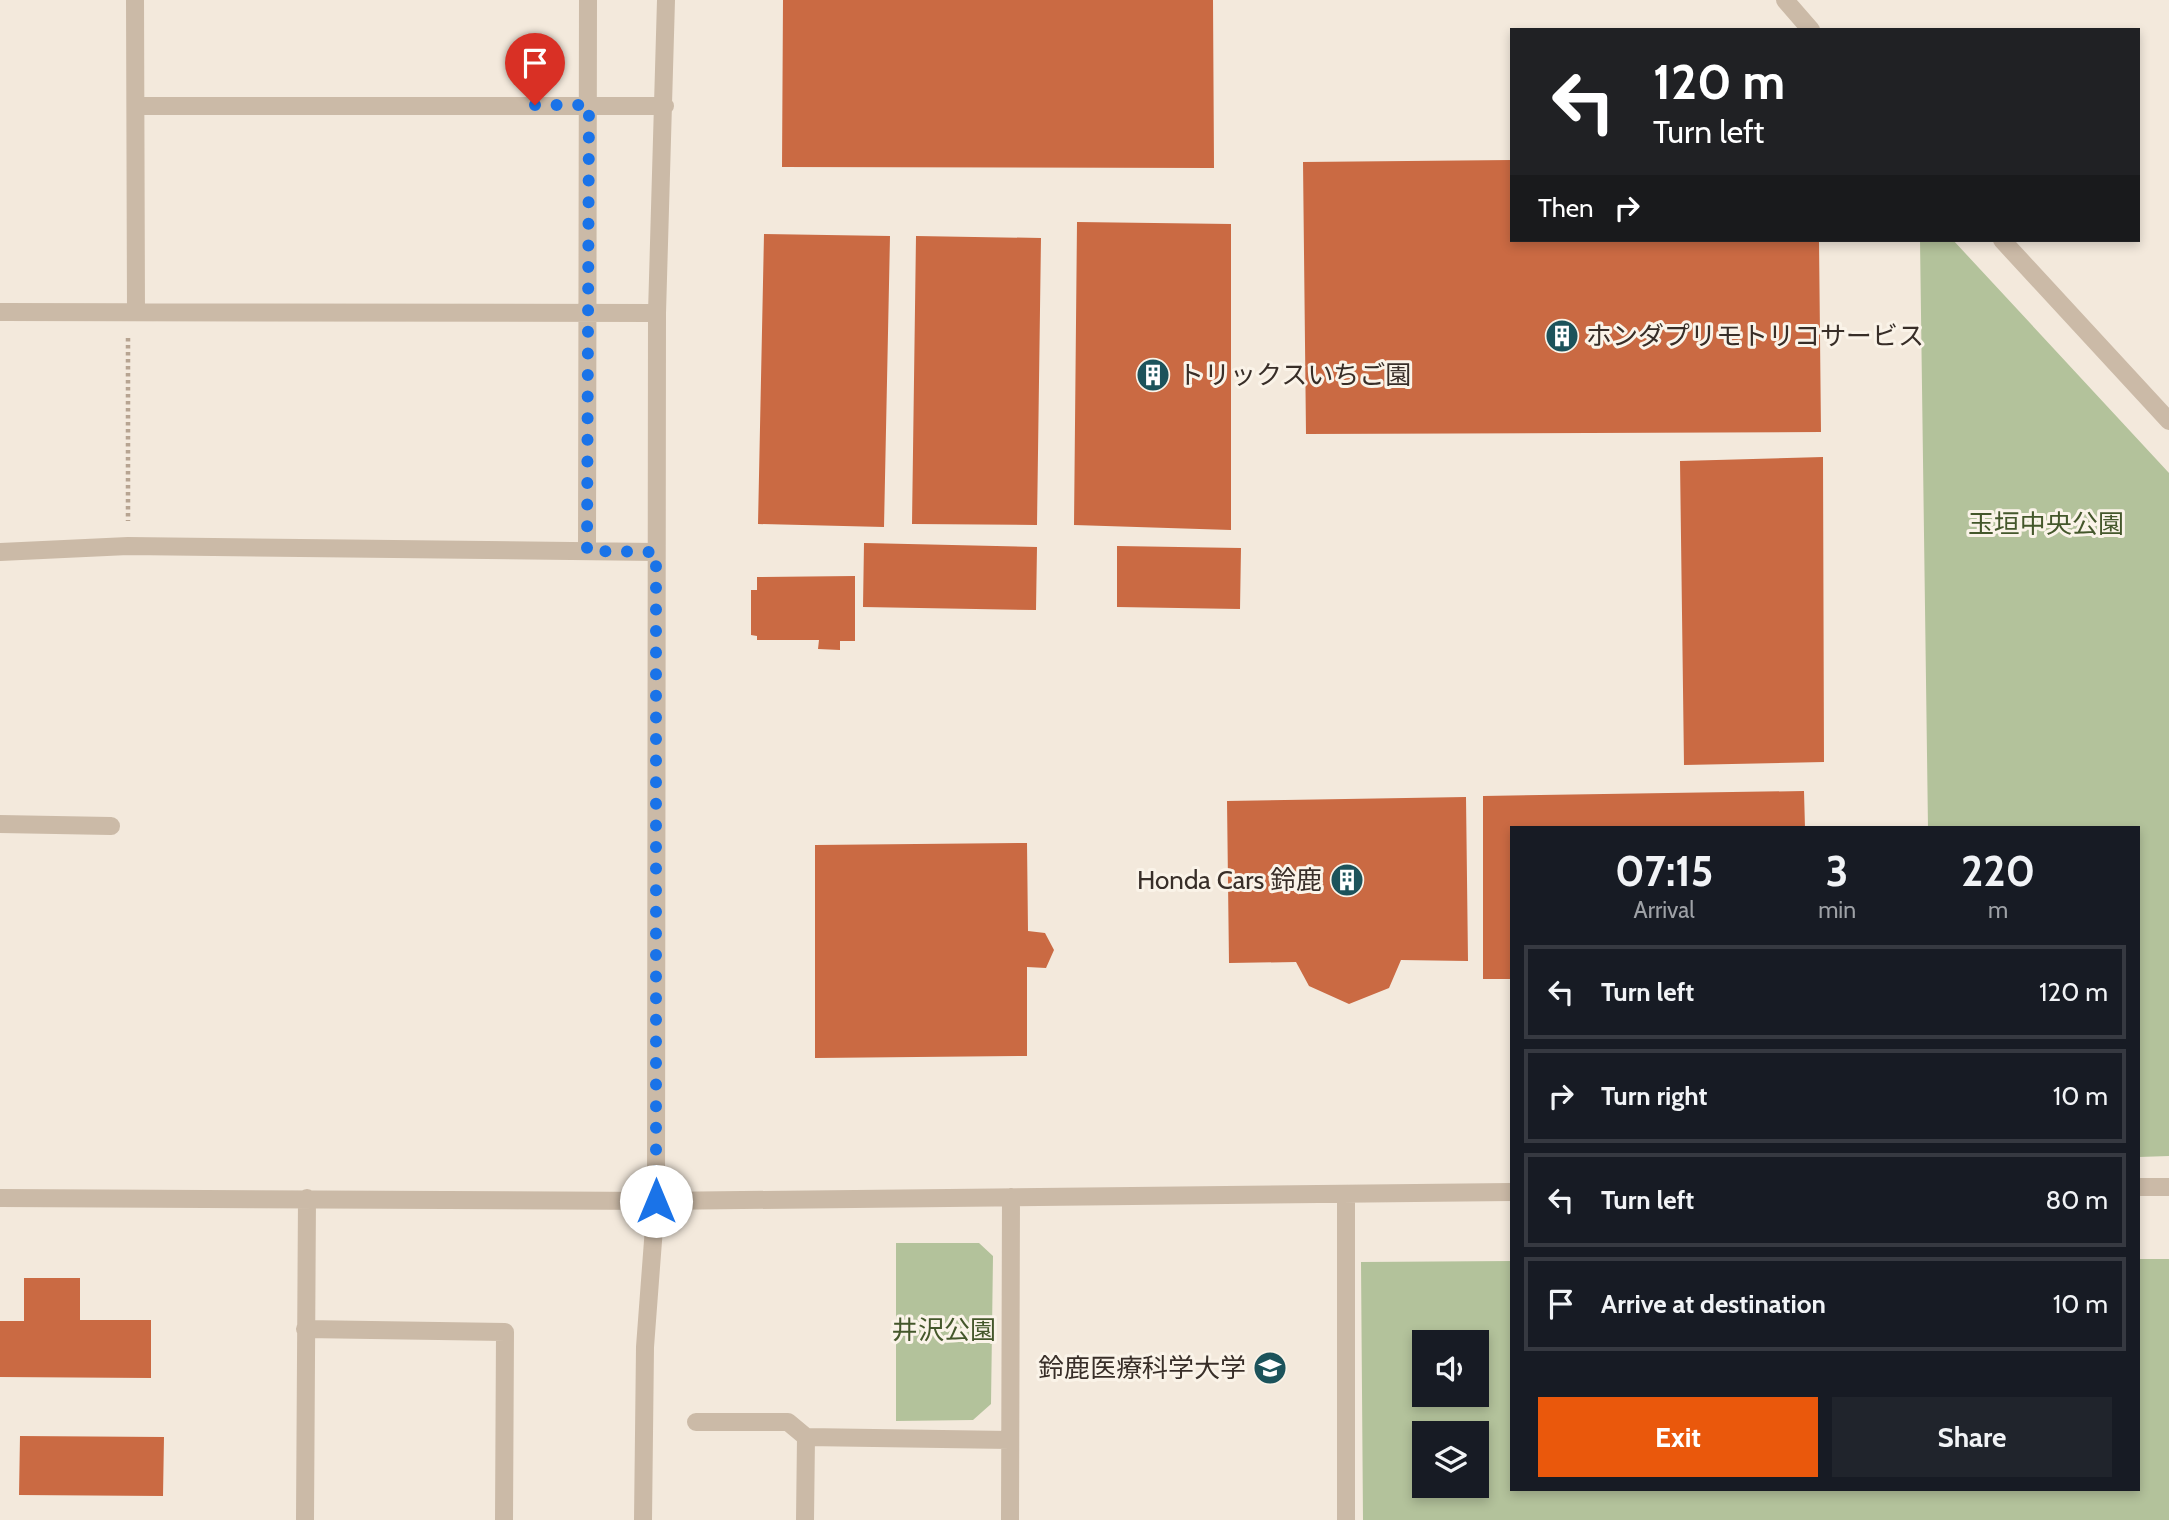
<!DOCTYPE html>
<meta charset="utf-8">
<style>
:root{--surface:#171b24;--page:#20242c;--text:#f1f3f6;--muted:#9ea1a6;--line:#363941;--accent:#ea580c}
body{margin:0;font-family:Cabin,"Noto Sans JP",sans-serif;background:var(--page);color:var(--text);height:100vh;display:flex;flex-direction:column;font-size:26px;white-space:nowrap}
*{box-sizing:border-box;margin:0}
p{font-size:23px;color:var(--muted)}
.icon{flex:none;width:38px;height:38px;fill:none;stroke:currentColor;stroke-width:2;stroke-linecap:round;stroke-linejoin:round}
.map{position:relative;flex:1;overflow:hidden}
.panel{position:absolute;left:1510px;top:826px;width:630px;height:665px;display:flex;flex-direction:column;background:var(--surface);border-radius:0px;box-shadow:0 4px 10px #0003}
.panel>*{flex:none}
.hud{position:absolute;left:1510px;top:28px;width:630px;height:214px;border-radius:0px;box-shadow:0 4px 10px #0003;background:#202124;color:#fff;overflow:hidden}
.controls{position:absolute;left:1412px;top:1330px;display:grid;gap:14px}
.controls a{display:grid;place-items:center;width:77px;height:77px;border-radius:0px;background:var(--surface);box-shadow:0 4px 10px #0003;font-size:35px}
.pin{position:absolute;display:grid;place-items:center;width:60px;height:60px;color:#fff;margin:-72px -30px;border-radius:50% 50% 50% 0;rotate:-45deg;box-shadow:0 0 7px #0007}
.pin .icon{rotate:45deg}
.me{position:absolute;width:77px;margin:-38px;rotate:0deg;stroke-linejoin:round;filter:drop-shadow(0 0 5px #0008)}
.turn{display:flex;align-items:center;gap:24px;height:147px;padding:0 28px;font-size:32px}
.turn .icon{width:91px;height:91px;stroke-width:2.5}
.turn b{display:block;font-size:49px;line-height:60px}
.then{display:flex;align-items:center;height:66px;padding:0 28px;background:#0003;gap:14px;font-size:26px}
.eta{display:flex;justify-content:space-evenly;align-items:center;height:119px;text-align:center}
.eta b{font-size:42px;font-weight:700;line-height:49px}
.primary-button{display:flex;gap:14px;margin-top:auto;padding:14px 28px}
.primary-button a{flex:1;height:80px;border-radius:0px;background:var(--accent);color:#fff;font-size:28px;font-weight:700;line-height:80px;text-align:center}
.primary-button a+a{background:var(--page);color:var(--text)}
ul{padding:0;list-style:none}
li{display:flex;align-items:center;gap:21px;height:94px;margin:0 14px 10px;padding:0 14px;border:4px solid var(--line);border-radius:0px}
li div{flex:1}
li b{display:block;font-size:26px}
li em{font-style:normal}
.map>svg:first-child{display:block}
.green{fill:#b3c29b;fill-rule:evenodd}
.building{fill:#ca6a43}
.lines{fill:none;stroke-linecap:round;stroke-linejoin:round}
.path{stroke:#b7a491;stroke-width:4.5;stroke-dasharray:3.5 3.5;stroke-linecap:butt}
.minor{stroke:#cbbaa7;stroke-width:18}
.route{stroke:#1a73e8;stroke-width:12;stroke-dasharray:0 21.6}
.labels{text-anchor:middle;stroke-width:6;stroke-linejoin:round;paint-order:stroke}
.poi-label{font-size:26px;fill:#382e28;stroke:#faf3e8;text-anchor:start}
.park-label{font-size:26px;fill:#44572b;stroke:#faf3e8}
</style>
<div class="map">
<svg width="2169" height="1520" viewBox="0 0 2169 1520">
<rect width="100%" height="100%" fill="#f3e9dc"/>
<path class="green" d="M 1920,240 L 1953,240 L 2169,473 L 2169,1156 L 2139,1157 L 2138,828 L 1928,828 Z
M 896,1243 L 979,1243 L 993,1256 L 991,1404 L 973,1420 L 896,1421 Z
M 2139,1259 L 2169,1259 L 2169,1520 L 1363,1520 L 1361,1262 L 1512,1261 L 1512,1489 L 2138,1489 ZM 1424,1342 L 1477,1342 L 1477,1395 L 1424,1395 ZM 1424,1433 L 1477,1433 L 1477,1486 L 1424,1486 Z"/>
<path class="building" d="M 783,0 L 1213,0 L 1214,168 L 782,167 Z
M 1512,160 L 1512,240 L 1819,240 L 1821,432 L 1306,434 L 1303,162 Z
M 1077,222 L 1231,224 L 1231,530 L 1074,525 Z
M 764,234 L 890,236 L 884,527 L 758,524 Z
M 916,236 L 1041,238 L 1037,525 L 912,524 Z
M 1823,457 L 1824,762 L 1684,765 L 1680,461 Z
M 864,543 L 1037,547 L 1036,610 L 863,607 Z
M 1117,546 L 1241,548 L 1240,609 L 1117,607 Z
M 855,576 L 855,641 L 840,641 L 840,650 L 818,649 L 819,640 L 757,640 L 757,636 L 751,635 L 751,590 L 757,590 L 757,577 Z
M 1804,791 L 1805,828 L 1512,828 L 1512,979 L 1483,979 L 1483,796 Z
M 1466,797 L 1468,961 L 1401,960 L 1389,988 L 1349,1004 L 1309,986 L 1296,962 L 1229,963 L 1227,801 Z
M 1027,843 L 1028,931 L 1045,933 L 1054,950 L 1046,968 L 1027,967 L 1027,1056 L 815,1058 L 815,845 Z
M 24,1278 L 80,1278 L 80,1320 L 151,1320 L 151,1378 L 0,1377 L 0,1321 L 24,1321 Z
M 20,1436 L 164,1437 L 163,1496 L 19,1495 Z"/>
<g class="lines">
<path class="path" d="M 128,338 L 128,521"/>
<path class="minor" d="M 135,0 L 136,312
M 1785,0 L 1811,30
M 136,106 L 665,106
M 2002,240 L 2169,421
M 0,312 L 657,313
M 587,551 L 588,0
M 0,552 L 128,546 L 656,552
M 0,824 L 111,826
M 2138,1187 L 2169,1187
M 1346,1194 L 1346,1520
M 0,1198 L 656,1201 L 1512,1192
M 305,1329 L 505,1332 L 504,1520
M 696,1422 L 788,1422 L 806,1437
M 305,1520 L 307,1198
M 643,1520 L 645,1347 L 656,1201 L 657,313 L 666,0
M 805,1520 L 806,1437 L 1010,1440
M 1010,1520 L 1011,1197"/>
</g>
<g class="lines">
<path class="route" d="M 535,105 L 589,105 L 587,551 L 656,552 L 656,1201"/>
</g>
<defs>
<symbol id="building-disc" viewBox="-11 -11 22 22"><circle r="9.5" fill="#1c535b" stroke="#faf3e8"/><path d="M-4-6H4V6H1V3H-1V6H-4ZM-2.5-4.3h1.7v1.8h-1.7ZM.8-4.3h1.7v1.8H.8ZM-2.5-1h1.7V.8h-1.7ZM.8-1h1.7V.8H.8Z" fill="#fff"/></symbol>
<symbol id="university-disc" viewBox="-11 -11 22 22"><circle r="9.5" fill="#1c535b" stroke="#faf3e8"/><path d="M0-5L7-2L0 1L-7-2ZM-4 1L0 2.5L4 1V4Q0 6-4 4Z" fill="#fff"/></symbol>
</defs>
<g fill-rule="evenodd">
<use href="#building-disc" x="1543" y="317" width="38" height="38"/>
<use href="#building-disc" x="1134" y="356" width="38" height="38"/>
<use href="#building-disc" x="1328" y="861" width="38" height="38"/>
<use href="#university-disc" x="1251" y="1349" width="38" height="38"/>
</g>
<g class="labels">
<g class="poi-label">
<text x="1586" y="345">ホンダプリモトリコサービス</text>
<text x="1178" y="384">トリックスいちご園</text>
<text x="1322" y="889" text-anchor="end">Honda Cars 鈴鹿</text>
<text x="1246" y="1377" text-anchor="end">鈴鹿医療科学大学</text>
</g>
<g class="park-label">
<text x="2046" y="533">玉垣中央公園</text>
<text x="944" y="1339">井沢公園</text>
</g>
</g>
</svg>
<div class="controls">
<a><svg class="icon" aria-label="sound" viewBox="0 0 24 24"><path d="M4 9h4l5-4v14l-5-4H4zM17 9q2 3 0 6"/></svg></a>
<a><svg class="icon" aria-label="layers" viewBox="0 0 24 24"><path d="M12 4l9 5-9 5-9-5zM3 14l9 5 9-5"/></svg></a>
</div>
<div class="pin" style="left:535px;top:105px;background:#d93025"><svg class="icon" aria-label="arrive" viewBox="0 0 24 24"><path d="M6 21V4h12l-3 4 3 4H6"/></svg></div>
<svg class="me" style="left:656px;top:1201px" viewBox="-20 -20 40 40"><circle r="19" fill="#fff"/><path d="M0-13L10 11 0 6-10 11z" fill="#1a73e8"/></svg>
<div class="hud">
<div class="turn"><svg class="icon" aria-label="left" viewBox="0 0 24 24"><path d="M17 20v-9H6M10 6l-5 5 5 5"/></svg><div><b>120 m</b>Turn left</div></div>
<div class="then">Then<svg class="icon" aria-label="right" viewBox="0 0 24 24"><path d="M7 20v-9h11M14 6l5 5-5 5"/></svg></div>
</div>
<section class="panel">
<div class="eta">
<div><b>07:15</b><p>Arrival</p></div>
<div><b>3</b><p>min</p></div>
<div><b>220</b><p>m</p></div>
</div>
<ul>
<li><svg class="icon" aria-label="left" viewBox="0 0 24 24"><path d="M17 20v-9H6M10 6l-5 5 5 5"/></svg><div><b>Turn left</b></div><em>120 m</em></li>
<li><svg class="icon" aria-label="right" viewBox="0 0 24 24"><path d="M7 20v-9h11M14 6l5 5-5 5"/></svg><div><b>Turn right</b></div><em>10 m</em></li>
<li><svg class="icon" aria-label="left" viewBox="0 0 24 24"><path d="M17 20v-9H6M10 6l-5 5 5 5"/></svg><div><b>Turn left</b></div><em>80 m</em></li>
<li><svg class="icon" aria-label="arrive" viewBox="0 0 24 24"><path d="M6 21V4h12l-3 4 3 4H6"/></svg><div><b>Arrive at destination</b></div><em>10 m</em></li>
</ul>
<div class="primary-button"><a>Exit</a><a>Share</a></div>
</section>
</div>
